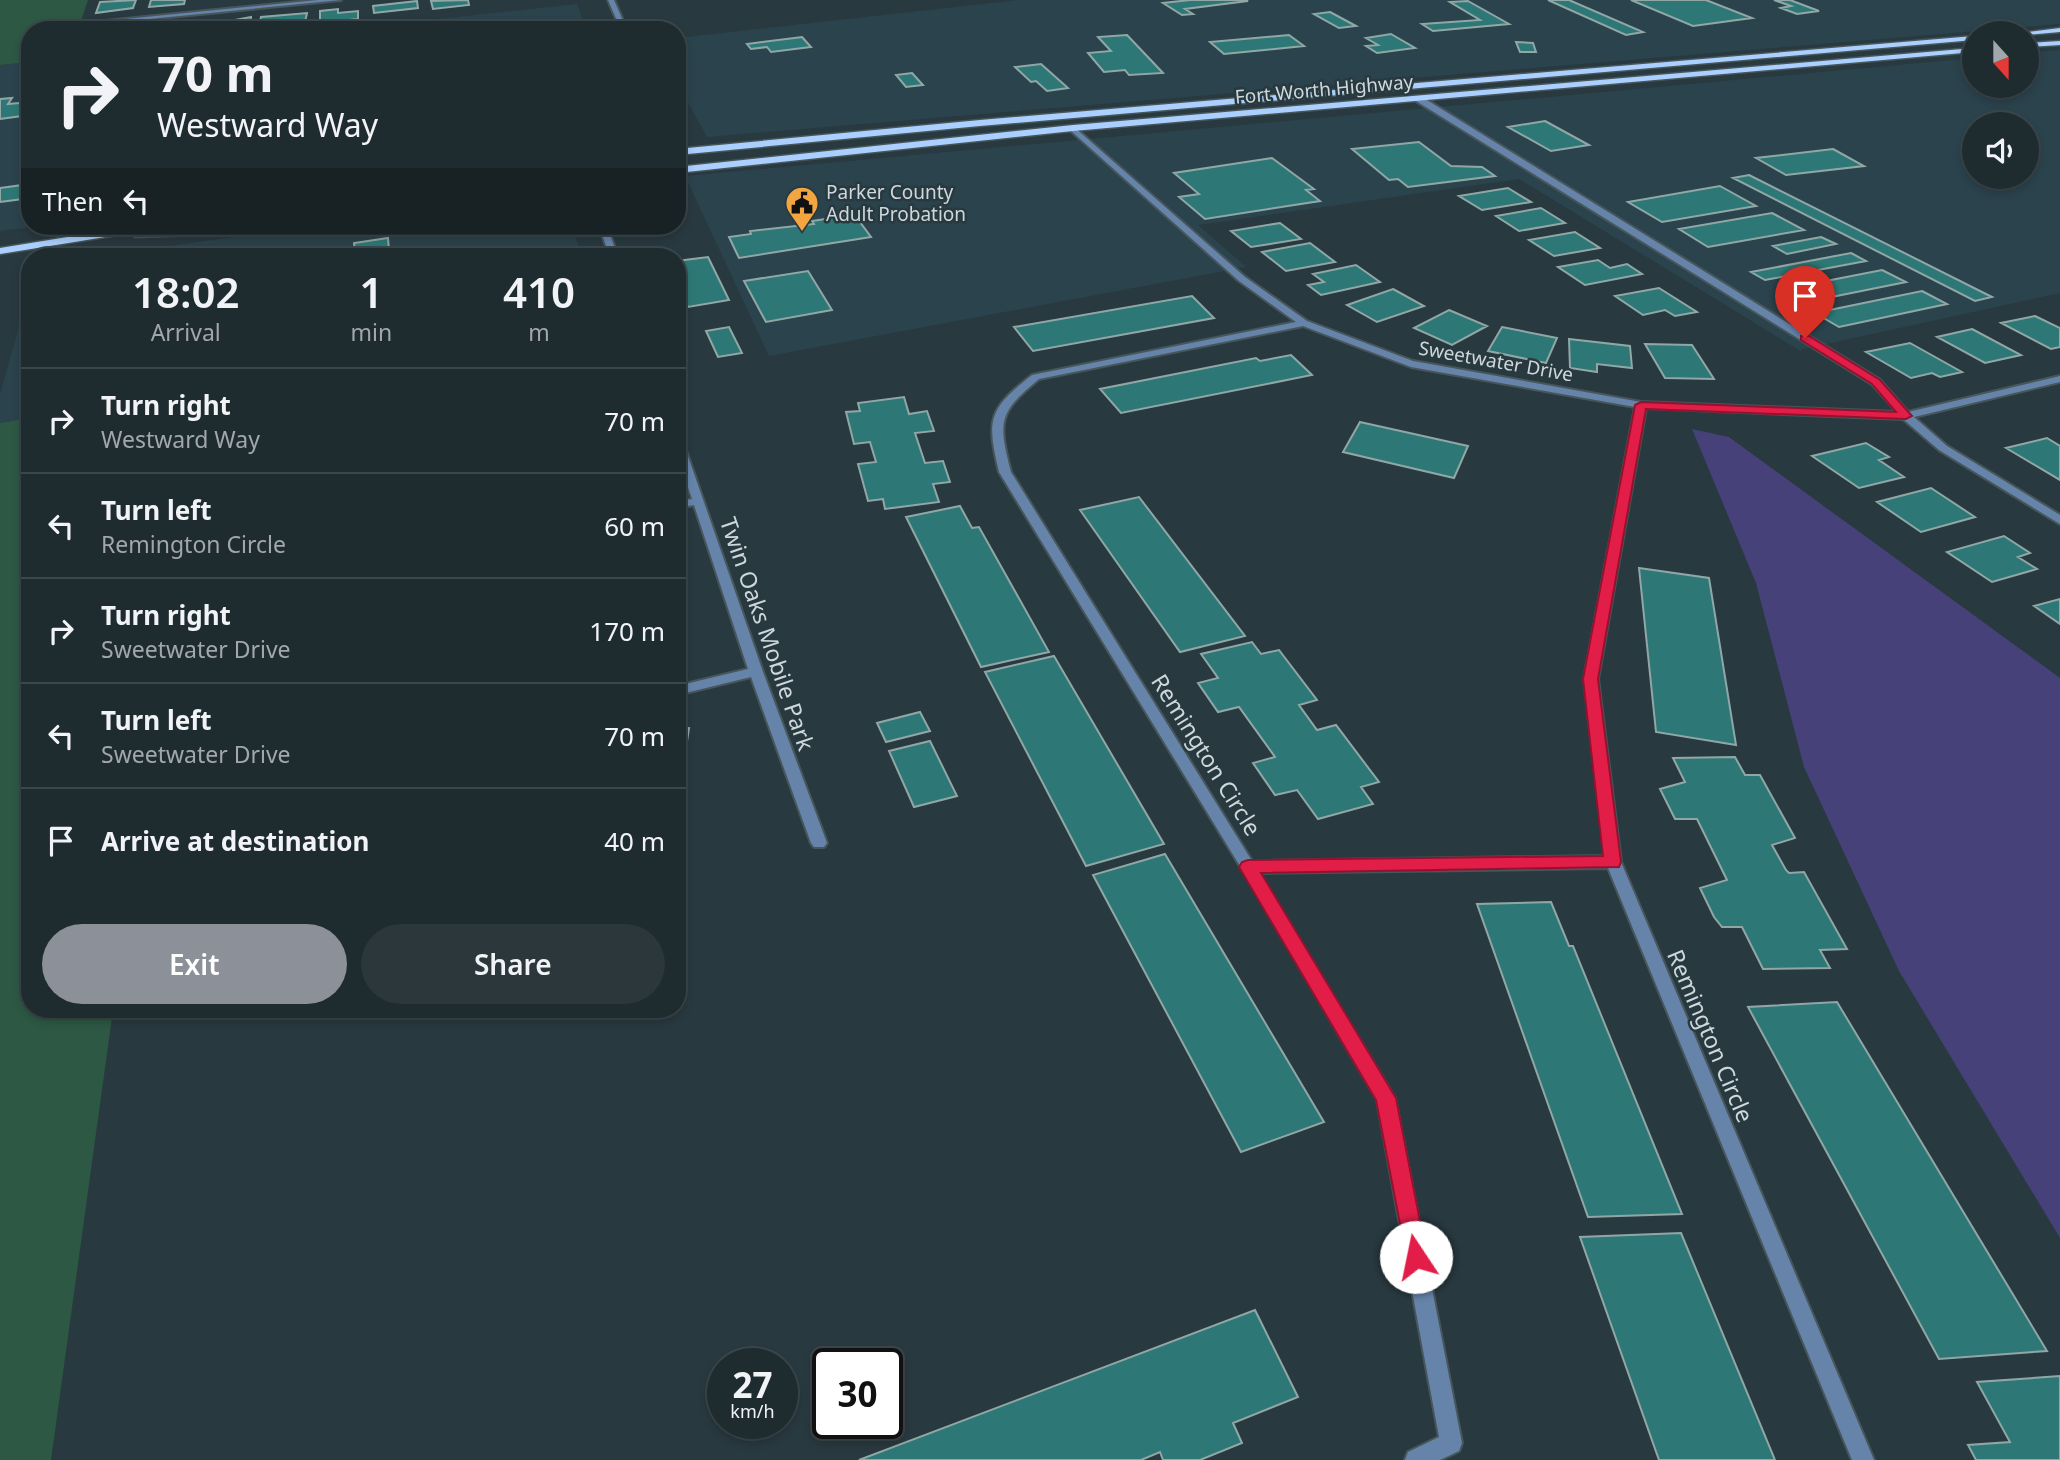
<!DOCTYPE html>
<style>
:root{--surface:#1e2b2f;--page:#2b373b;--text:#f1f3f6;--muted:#a1a7aa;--line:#3c474b;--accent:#8c9099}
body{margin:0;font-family:"Noto Sans",sans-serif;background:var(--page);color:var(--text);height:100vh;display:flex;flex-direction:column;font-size:26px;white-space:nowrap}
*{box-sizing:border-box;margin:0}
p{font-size:23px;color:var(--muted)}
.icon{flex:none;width:38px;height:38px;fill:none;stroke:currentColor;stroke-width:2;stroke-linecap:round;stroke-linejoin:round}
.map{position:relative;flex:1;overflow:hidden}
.details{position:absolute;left:21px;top:248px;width:665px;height:770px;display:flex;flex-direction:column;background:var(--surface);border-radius:28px;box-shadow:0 4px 10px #0003,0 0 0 2px var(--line)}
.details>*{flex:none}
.guide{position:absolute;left:21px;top:21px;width:665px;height:214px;border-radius:28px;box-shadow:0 4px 10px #0003,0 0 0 2px var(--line);background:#1e2b2f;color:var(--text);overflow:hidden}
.needle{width:46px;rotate:159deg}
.buttons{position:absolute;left:1962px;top:21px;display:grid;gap:14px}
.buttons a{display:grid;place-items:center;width:77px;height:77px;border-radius:50%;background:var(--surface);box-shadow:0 4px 10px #0003,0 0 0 2px var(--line);font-size:35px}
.speed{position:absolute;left:707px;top:1348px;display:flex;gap:14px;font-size:35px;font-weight:700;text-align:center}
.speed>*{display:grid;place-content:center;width:91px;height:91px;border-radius:50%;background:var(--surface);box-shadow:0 4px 10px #0003,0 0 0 2px var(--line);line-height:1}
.speed small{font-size:18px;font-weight:400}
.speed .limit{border:4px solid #111;border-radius:10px;background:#fff;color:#111}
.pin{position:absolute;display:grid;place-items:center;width:60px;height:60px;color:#fff;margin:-72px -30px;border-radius:50% 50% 50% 0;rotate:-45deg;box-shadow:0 0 7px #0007}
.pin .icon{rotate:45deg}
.me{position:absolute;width:77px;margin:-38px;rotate:349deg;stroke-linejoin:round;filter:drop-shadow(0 0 5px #0008)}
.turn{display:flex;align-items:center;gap:24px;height:147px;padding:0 21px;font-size:32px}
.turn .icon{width:91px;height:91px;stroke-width:2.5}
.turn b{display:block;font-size:49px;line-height:60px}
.then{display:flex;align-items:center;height:66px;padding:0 21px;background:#0003;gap:14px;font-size:26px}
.eta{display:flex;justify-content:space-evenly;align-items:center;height:119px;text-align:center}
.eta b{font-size:42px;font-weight:600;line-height:49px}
.button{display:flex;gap:14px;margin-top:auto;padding:14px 21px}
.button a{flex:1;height:80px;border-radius:42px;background:var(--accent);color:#fff;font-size:28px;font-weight:600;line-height:80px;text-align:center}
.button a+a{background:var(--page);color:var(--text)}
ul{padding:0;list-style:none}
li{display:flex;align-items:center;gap:21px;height:105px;padding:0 21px;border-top:2px solid var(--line)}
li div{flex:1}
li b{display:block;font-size:26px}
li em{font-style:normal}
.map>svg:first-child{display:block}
.built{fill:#2b434d;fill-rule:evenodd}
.green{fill:#2d5844}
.water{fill:#464178}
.building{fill:#2d7876;stroke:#91a7a6;stroke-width:2}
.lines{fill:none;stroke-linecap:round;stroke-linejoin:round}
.minor-casing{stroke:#46565b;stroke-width:4}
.primary-casing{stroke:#46565b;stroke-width:3}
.minor{fill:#6684aa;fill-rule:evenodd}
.primary{fill:#abcffe;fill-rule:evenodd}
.route{fill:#e11d48;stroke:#92132f;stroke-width:2}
.labels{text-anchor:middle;stroke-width:5;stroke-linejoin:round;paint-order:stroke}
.far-street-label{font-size:19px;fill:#ced8dc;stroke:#28393f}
.far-poi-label{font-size:19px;fill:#ced8dc;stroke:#28393f;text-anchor:start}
.street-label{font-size:23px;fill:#ced8dc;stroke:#28393f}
</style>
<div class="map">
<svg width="2060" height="1460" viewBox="0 0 2060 1460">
<rect width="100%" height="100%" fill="#28393f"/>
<path class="built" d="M 1019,0 L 2060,0 L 2060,24 L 707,137 L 677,82 L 677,38 Z
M 577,4 L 587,30 L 336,30 Z
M 2060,50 L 2060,293 L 1799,350 L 1519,179 L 1198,225 L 1246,267 L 769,356 L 685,176 L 1974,58 L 1974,86 L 2026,86 L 2027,53 ZM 1974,124 L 2026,124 L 2026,177 L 1974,177 Z
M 30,62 L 30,226 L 42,226 L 0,231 L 0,65 Z
M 313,226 L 571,226 L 583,257 L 89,257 Z
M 30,287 L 30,418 L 0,423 L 0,394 Z"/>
<path class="green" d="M 0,0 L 88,0 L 78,30 L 30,30 L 30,62 L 0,65 Z
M 30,418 L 30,1010 L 113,1010 L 51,1460 L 0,1460 L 0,423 Z"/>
<path class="water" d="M 1692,429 L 1729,437 L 2060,678 L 2060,1238 L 1899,971 L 1804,767 L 1756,583 Z"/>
<path class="building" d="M 136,0 L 133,8 L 96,13 L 100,2 Z
M 151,0 L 185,0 L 184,4 L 149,7 Z
M 468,0 L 469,5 L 433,9 L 431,1 Z
M 1190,0 L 1245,0 L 1248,1 L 1185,9 L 1193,14 L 1182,15 L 1163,3 Z
M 1548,0 L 1569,0 L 1643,32 L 1626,35 Z
M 1631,0 L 1706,0 L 1752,18 L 1693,26 Z
M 1774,0 L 1790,0 L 1819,11 L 1797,14 L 1781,8 L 1791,6 Z
M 417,1 L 418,8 L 374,13 L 373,6 Z
M 1468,1 L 1509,24 L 1433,31 L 1422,24 L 1480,20 L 1450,2 Z
M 338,9 L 338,13 L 358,11 L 358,19 L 320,23 L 320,11 Z
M 1330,12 L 1356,26 L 1339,28 L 1314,14 Z
M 307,13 L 305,22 L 259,26 L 261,17 Z
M 251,17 L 250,27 L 212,30 L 213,24 Z
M 187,24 L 185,30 L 149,30 L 149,27 Z
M 1391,34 L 1415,48 L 1377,53 L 1366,46 L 1378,45 L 1366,38 Z
M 1127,35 L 1163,73 L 1129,75 L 1125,70 L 1104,72 L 1088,53 L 1111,51 L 1098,37 Z
M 1289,35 L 1304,46 L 1224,54 L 1210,42 Z
M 802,37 L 811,47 L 771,52 L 767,47 L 751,49 L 747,44 Z
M 1516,42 L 1533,43 L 1536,52 L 1520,52 Z
M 1041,64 L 1068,88 L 1047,91 L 1036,81 L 1031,82 L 1015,67 Z
M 912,73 L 923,85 L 906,87 L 896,75 Z
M 12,98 L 8,104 L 30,102 L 29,115 L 0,119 L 0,99 Z
M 1545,121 L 1589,145 L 1551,151 L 1508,127 Z
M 1419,142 L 1451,166 L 1482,167 L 1495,176 L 1408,187 L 1398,179 L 1389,180 L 1352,149 Z
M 1833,149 L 1864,166 L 1786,175 L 1756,158 Z
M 1272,158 L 1314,189 L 1306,190 L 1320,201 L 1205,219 L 1179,197 L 1199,194 L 1174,173 Z
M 1749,175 L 1992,297 L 1975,301 L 1733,178 Z
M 30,184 L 30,198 L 0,202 L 0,188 Z
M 1720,186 L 1756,206 L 1662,222 L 1628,202 Z
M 1508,188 L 1531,202 L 1482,210 L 1459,196 Z
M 1541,208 L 1565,223 L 1519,231 L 1496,216 Z
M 1772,213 L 1804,230 L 1708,247 L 1679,229 Z
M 845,216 L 848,219 L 857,218 L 871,237 L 739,258 L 729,237 L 751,234 L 750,231 L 814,224 L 812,221 Z
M 1280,223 L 1301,239 L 1251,247 L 1231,231 Z
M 1575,232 L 1600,248 L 1554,256 L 1529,240 Z
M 1821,237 L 1836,244 L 1787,254 L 1773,246 Z
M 388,238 L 389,250 L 355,255 L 354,243 Z
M 1310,243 L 1335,262 L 1286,271 L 1262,252 Z
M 1851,253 L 1866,261 L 1765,280 L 1751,272 Z
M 708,257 L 729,300 L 688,307 L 677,282 L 677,261 Z
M 1598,260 L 1610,268 L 1627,264 L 1642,274 L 1585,285 L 1558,267 Z
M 1356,265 L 1380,282 L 1321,295 L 1308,285 L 1324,282 L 1313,274 Z
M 1882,270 L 1906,282 L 1802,303 L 1780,290 Z
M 808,271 L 832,310 L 766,322 L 744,281 Z
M 1659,288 L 1697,312 L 1675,316 L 1665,310 L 1643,315 L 1615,296 Z
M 1393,289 L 1424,306 L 1377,322 L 1347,305 Z
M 1922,291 L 1947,304 L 1839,327 L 1815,313 Z
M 1192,296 L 1214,318 L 1033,351 L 1014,327 Z
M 1449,310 L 1487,326 L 1452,345 L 1414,328 Z
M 2035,316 L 2060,328 L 2060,347 L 2051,349 L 2001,323 Z
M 729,327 L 742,353 L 718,357 L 706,331 Z
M 1502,327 L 1557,338 L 1546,363 L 1488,351 Z
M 1972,329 L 2021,355 L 1985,363 L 1937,337 Z
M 1569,339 L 1630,346 L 1632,368 L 1597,364 L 1597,372 L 1570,368 Z
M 1910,343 L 1962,372 L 1940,377 L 1932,373 L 1911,378 L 1866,352 Z
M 1645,344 L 1692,345 L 1714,379 L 1665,378 Z
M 1291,355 L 1312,375 L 1121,413 L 1100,389 L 1256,358 L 1260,361 Z
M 904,397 L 909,414 L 927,411 L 934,431 L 915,433 L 925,463 L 943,461 L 950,482 L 933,484 L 939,502 L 885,509 L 883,499 L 868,501 L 858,464 L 876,462 L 870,442 L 854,444 L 846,412 L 860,411 L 858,403 Z
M 1360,422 L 1468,446 L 1454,478 L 1343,452 Z
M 2047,438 L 2060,446 L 2060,480 L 2006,448 Z
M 1866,443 L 1889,457 L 1879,460 L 1904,477 L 1859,488 L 1812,456 Z
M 1931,488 L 1975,517 L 1921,532 L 1877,502 Z
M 1139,497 L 1245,636 L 1180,652 L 1080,510 Z
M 960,506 L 972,528 L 979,527 L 1049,652 L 981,667 L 906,517 Z
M 2004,536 L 2030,553 L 2018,557 L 2037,569 L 1992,582 L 1947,552 Z
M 1639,568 L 1709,578 L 1736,745 L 1656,732 Z
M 2060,599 L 2060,624 L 2034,606 Z
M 1252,642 L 1261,654 L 1279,650 L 1317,700 L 1299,705 L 1317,730 L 1336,725 L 1379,782 L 1361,787 L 1373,804 L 1318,819 L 1297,790 L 1275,795 L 1253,763 L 1275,757 L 1239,707 L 1218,712 L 1198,683 L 1218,678 L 1201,654 Z
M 1054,656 L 1164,844 L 1086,866 L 985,672 Z
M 920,712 L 930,731 L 886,742 L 877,723 Z
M 689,728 L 682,775 L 677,775 L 677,729 Z
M 930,741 L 957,796 L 914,807 L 889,751 Z
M 1735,757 L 1745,775 L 1760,775 L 1795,838 L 1772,845 L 1786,870 L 1789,873 L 1804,872 L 1847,949 L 1820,950 L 1830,968 L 1763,969 L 1742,927 L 1722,927 L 1714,917 L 1700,888 L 1727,880 L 1697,819 L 1675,819 L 1660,789 L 1685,782 L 1673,758 Z
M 1165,854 L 1324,1122 L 1241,1152 L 1093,875 Z
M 1551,902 L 1569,946 L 1573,946 L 1682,1214 L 1588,1217 L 1477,904 Z
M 1837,1002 L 2047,1351 L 1939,1359 L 1748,1007 Z
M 1681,1233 L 1775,1460 L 1659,1460 L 1580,1237 Z
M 1255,1310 L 1298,1397 L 1233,1423 L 1242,1443 L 1200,1460 L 1163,1460 L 1160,1452 L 1141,1460 L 859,1460 Z
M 2060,1376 L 2060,1460 L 1976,1460 L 1968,1445 L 2010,1442 L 1977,1382 Z"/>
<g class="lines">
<defs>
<path id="minor" d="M 318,0 L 341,0 L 98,24 L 95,22 Z
M 608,0 L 614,0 L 627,30 L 621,30 Z
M 1416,97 L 1422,97 L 1880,380 L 1908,412 L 2060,376 L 2060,382 L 1914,417 L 1947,446 L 2060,515 L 2060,524 L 1939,450 L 1903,419 L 1646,408 L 1598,679 L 1621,862 L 1874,1460 L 1852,1460 L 1608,868 L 1259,873 L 1395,1098 L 1462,1443 L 1459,1451 L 1440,1460 L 1405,1460 L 1408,1452 L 1439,1437 L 1377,1100 L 1243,871 L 999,472 C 986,418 989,409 1032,375 L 1296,322 L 1239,281 L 1070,130 L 1069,128 L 1073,126 L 1245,277 L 1307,321 L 1413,361 L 1641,402 L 1897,412 L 1872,384 L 1416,101 ZM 1303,326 L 1411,367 L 1635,407 L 1584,679 L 1605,856 L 1252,861 L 1011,472 C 998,421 998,413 1039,379 Z
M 599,226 L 607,226 L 618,257 L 610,257 Z
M 677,436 L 682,439 L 763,672 L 827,843 L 824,847 L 814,847 L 811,843 L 751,677 L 677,695 L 677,686 L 748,669 L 694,505 L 677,508 L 677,501 L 692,499 L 677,456 Z"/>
<path id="primary" d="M 2060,28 L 2060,32 L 2026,35 L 2020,33 Z
M 1974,36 L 1974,40 L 980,126 L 677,155 L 677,149 L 980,120 Z
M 2060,41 L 2060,45 L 2026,47 L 2026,43 Z
M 1974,48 L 1974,52 L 1073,131 L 677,173 L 677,167 L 1073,125 Z
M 135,226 L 153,226 L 142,231 L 249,226 L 244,229 L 196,235 L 135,237 L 130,233 L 0,254 L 0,248 Z"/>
</defs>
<use href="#minor" class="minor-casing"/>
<use href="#primary" class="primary-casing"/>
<use href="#minor" class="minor"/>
<use href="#primary" class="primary"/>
</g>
<path class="route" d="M 1801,336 L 1809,336 L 1880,380 L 1912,416 L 1906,419 L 1646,409 L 1598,679 L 1621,862 L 1619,867 L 1261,873 L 1396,1098 L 1427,1257 L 1424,1265 L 1416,1268 L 1408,1265 L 1376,1100 L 1239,867 L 1242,862 L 1248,860 L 1603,856 L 1583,679 L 1635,405 L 1641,402 L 1896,412 L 1872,384 L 1801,340 Z"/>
<defs>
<symbol id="civic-pin" viewBox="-11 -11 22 30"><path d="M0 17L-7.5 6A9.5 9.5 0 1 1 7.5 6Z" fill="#f2a541" stroke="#28393f"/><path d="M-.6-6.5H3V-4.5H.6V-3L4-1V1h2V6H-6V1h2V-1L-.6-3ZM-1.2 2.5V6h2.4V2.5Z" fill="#111"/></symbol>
</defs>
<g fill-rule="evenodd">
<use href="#civic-pin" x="783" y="184" width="38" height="52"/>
</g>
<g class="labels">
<g class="far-street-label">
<text transform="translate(1324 89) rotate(-5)" y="7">Fort Worth Highway</text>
<text transform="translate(1496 361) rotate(10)" y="7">Sweetwater Drive</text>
</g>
<g class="far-poi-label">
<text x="826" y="199">Parker County<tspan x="826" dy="22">Adult Probation</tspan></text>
</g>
<g class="street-label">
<text transform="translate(767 634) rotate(71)" y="8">Twin Oaks Mobile Park</text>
<text transform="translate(1206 755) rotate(58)" y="8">Remington Circle</text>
<text transform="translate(1710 1036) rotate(67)" y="8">Remington Circle</text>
</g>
</g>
</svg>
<div class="buttons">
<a><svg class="needle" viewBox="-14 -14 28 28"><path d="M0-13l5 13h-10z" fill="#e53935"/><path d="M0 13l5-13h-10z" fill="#a1a7aa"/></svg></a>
<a><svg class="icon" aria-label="sound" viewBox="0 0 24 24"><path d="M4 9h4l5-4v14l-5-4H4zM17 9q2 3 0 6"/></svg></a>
</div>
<div class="speed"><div>27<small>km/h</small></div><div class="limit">30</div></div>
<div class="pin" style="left:1805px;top:338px;background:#d93025"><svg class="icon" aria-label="arrive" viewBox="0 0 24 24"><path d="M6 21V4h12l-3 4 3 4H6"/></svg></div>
<svg class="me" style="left:1416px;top:1257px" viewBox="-20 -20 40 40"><circle r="19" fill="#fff"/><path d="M0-13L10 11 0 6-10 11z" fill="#e11d48"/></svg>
<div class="guide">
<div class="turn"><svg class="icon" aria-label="right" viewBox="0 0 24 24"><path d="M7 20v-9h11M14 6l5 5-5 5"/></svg><div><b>70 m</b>Westward Way</div></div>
<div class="then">Then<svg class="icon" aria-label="left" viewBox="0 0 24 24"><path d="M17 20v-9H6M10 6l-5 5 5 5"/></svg></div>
</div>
<section class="details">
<div class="eta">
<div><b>18:02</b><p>Arrival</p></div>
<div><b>1</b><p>min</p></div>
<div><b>410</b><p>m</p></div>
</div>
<ul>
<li><svg class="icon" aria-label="right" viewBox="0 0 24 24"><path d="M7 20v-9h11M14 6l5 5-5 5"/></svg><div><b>Turn right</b><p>Westward Way</p></div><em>70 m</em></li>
<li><svg class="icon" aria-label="left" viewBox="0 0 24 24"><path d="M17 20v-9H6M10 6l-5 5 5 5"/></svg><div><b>Turn left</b><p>Remington Circle</p></div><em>60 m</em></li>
<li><svg class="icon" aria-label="right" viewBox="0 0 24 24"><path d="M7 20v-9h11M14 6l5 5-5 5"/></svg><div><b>Turn right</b><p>Sweetwater Drive</p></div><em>170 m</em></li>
<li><svg class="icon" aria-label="left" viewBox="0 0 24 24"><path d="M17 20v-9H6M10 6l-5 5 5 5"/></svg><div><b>Turn left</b><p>Sweetwater Drive</p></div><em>70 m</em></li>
<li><svg class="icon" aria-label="arrive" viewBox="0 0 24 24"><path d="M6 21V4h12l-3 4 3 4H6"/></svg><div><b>Arrive at destination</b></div><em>40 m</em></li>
</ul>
<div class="button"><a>Exit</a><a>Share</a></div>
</section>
</div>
